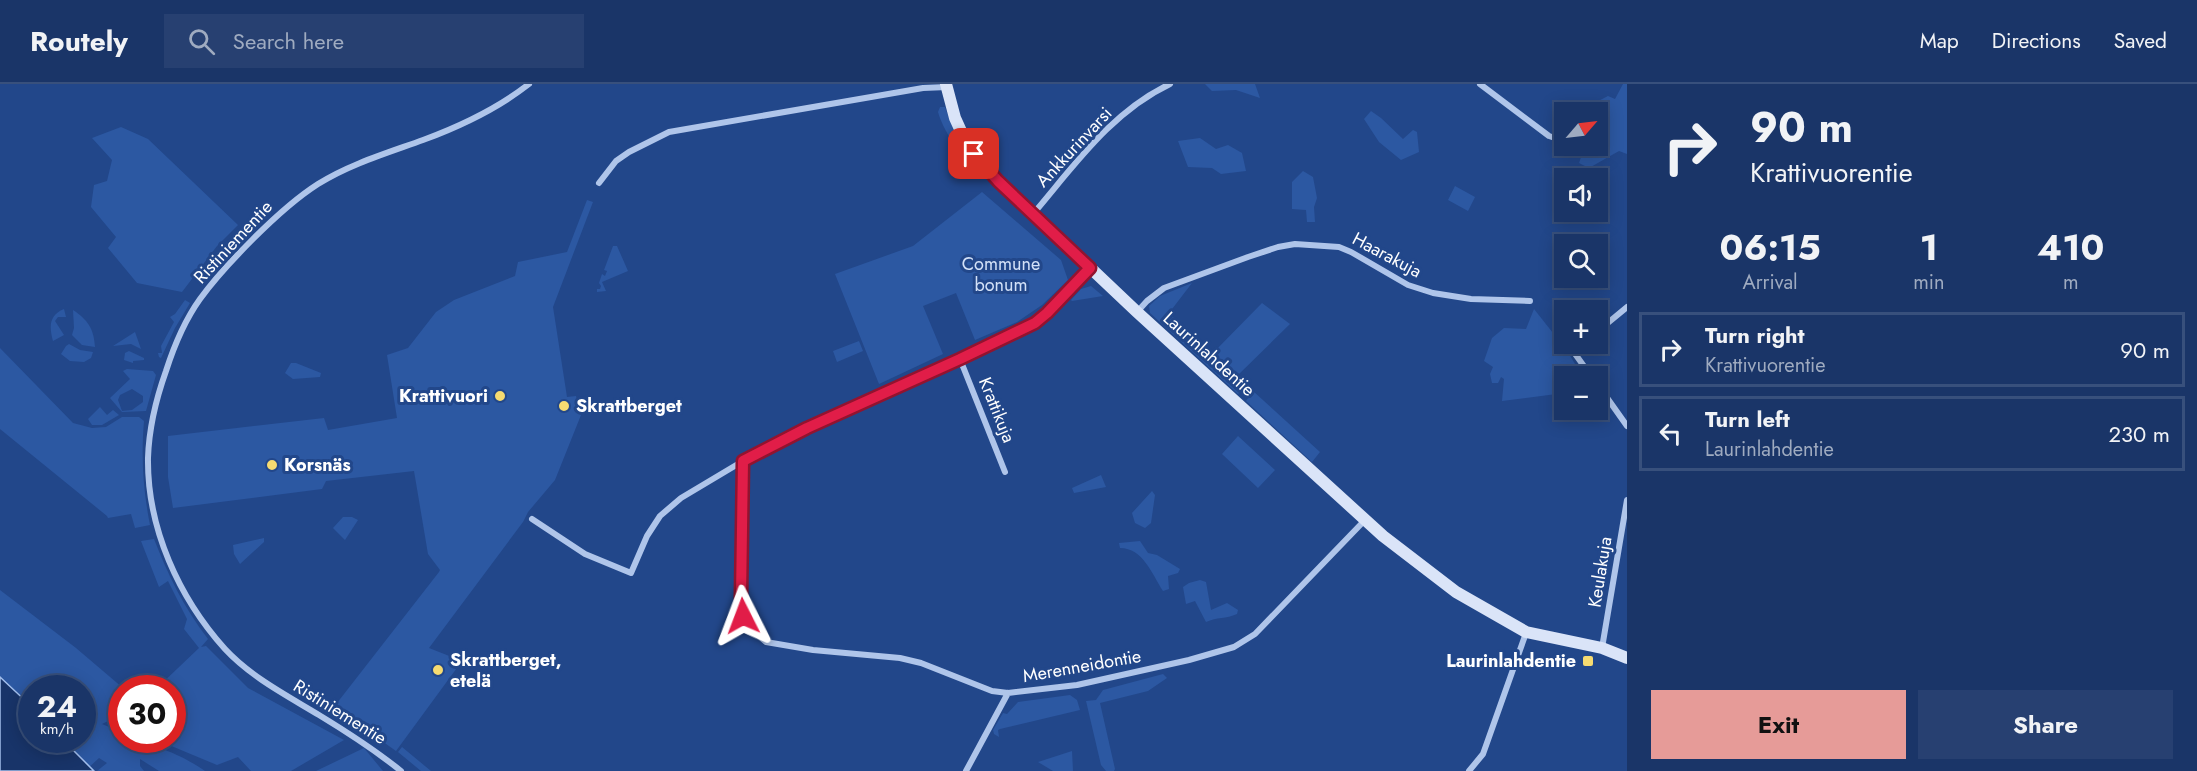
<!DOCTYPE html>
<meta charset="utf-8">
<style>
:root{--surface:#1a3568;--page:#274071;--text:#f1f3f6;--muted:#9fabc0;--line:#38507c;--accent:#e69b98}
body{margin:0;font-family:Jost,sans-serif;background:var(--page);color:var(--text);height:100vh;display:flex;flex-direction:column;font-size:22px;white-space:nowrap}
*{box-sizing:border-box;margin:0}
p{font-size:20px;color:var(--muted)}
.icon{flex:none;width:33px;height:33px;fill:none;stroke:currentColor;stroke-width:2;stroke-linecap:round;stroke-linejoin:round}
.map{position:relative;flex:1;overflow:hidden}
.details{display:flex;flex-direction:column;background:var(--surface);width:570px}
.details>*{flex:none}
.hud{background:#1a3568;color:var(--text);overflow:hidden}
.needle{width:39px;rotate:62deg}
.buttons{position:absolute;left:1554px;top:18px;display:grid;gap:12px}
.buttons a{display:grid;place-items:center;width:54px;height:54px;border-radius:0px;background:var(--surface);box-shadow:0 3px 15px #0003,0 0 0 2px var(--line);font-size:30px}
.speed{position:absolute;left:18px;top:591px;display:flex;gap:12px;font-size:30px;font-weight:700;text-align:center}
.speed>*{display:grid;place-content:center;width:78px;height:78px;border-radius:50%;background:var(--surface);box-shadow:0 3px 15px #0003,0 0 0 2px var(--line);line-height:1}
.speed small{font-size:15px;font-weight:400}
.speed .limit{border:9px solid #d22;background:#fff;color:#111}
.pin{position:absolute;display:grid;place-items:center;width:51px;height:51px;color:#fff;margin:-26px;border-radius:12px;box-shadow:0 3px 9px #0006}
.me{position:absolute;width:66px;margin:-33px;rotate:357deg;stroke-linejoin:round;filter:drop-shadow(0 0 4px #0008)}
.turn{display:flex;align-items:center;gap:21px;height:126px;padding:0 24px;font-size:27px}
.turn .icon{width:78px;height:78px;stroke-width:2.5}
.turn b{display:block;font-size:42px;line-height:51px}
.eta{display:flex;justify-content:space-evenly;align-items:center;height:102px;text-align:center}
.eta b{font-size:36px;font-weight:700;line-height:42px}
.primary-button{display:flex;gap:12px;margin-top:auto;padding:12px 24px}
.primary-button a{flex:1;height:69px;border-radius:0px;background:var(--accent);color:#111;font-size:24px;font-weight:700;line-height:69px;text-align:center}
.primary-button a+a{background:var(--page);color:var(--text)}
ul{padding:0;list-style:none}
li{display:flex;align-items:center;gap:18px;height:75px;margin:0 12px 9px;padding:0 12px;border:3px solid var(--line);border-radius:0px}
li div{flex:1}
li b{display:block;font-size:22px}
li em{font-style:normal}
header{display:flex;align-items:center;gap:36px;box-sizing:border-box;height:84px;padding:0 30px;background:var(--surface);border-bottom:2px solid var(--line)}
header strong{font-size:28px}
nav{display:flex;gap:33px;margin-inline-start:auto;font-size:21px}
.search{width:420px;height:54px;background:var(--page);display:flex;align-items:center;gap:15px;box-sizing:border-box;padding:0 21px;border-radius:0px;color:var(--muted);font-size:22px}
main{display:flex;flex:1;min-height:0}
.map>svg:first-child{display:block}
.green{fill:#2c58a2;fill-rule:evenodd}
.water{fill:#183469;stroke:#a2beec;stroke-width:1.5}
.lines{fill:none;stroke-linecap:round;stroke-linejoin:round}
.street{stroke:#afc5ea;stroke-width:6}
.secondary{stroke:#dae4f8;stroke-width:12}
.route-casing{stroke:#92132f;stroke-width:15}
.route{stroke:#e11d48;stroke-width:10}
.poi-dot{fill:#f6db71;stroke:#22478a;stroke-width:2}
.labels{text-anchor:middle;stroke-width:6;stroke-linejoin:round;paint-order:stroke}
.street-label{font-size:18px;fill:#fff;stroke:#22478a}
.park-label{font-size:18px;fill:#d3e1f8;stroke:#22478a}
.poi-label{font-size:18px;font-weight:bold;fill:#fff;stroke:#22478a;text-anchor:start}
</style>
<header>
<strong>Routely</strong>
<div class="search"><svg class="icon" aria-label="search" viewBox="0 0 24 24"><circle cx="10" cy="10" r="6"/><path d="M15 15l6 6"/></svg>Search here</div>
<nav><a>Map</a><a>Directions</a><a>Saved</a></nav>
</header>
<main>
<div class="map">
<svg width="1627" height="687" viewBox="0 0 1627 687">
<rect width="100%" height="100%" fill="#22478a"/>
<path class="green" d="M 1205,0 L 1255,0 L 1260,14 L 1236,6 L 1212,7 Z
M 1623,0 L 1627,0 L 1627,70 L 1619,67 L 1589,84 L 1579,79 L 1585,62 L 1598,62 L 1598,28 L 1577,28 L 1608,12 L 1615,15 Z
M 940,23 L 945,23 L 957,56 L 967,73 C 955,66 942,42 938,28 Z
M 1371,27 L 1381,34 L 1403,55 L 1413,46 L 1417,48 L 1419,68 L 1401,76 L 1379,58 L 1364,35 Z
M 121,43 L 148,55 L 238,141 L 217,162 L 182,208 L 137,199 L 108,164 L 116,153 L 91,123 L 94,101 L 107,97 L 112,76 L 92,54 Z
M 1200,54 L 1216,65 L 1228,61 L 1242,69 L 1246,87 L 1221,90 L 1212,84 L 1188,83 L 1178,57 Z
M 1303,87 L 1313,93 L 1317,114 L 1314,123 L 1315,138 L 1307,138 L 1306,126 L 1292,125 L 1292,98 Z
M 1455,102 L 1475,113 L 1468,127 L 1448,116 Z
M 982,108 L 1061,176 L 1068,196 L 1042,221 L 1017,238 L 975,256 L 956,209 L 923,222 L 943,270 L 879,300 L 835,190 L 913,162 Z
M 587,116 L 593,118 L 553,223 L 567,313 L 576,312 L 581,331 L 555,396 L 528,428 L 523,438 L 429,564 L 462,577 L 396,667 L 338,626 L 337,619 L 439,488 L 440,486 L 428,470 L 414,387 L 326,397 L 322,405 L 173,424 L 168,393 L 168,352 L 324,334 L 328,346 L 397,334 L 387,271 L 408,264 L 436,228 L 454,216 L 515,192 L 518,178 L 567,168 Z
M 613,162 L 617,162 L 628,187 L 602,198 L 606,207 L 597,208 L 597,205 L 600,205 L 601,202 L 599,199 L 602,190 L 605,192 L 607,187 L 604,186 Z
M 1192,199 L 1169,229 L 1212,270 L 1262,219 L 1290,240 L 1237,292 L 1247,302 L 1238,310 L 1150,229 L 1149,222 L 1160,212 Z
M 1091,202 L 1103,212 L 1072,217 L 1071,216 L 1081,205 Z
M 185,216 L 190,219 L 175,244 L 161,274 L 159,273 L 158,269 L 162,269 L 161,262 L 174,238 L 170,233 L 175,230 Z
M 64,225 L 66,233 L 58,233 L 55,237 L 64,251 L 53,257 C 49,243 49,231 64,225 Z
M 1534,225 L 1568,268 L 1582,292 L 1564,292 L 1564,309 L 1502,317 L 1504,295 L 1501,293 L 1498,299 L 1492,299 L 1490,290 L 1493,283 L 1484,277 L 1492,254 L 1504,244 L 1526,245 Z
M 73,226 C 88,236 94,245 95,263 L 82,261 L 72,251 L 74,244 Z
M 135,248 L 141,265 L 131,260 L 113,262 Z
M 859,257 L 863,267 L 837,278 L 833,267 Z
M 69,260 L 80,266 L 93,268 L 91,274 L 84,278 L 70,277 L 61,270 L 66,262 Z
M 0,264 L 73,339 L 92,344 L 106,343 L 122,333 L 139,333 L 144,337 C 141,373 143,406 150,441 L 135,444 L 131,430 L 108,434 L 107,432 L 0,345 Z
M 129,267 L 144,274 L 144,276 L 133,277 L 133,279 L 124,276 L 125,269 Z
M 291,279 L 296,279 L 321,289 L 320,293 L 293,295 L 285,289 Z
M 127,285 L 153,287 L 156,291 L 146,327 L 122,328 L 110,314 L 130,295 L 123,287 ZM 132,305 L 143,312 L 143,318 L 132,326 L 122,327 L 118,316 L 120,311 Z
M 1253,307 L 1320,368 L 1312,378 L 1246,317 Z
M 100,323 L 107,331 L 113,326 L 119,331 L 102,341 L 92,341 L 88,335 Z
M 1238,352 L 1275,386 L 1258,404 L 1222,370 Z
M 1101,391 L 1106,403 L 1074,409 L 1072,404 Z
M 1152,407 L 1155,411 L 1151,439 L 1145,444 L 1135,439 L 1132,429 Z
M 343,433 L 352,433 L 358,436 L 345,456 L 333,444 Z
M 264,454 L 264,458 L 240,480 L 234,470 L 233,461 Z
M 154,455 C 168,491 184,524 208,555 L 201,563 L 206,562 L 248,604 L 344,656 L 291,687 L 251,687 L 238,673 L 217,681 L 157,656 L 172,656 L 172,604 L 157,604 L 199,564 L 184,545 L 187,535 L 168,497 L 159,503 L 141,457 Z
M 1140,457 L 1148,469 L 1157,471 L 1180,485 L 1178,489 L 1168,492 L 1169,505 L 1163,507 C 1152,490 1143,464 1120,464 L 1119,459 Z
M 1200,496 L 1206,498 L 1211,526 L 1227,519 L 1238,526 L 1237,530 C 1226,535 1217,533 1206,538 L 1195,517 L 1186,520 L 1183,503 L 1189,499 Z
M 0,506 L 76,564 L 123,604 L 121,640 L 110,636 L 102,640 L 121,648 L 122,656 C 147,656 184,672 205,687 L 159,687 L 140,675 L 140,682 L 144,687 L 97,687 L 107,679 L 99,674 L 85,687 L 0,687 ZM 32,604 L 82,604 L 82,656 L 32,656 Z
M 1163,590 L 1167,594 L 1148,607 L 1100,619 L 1115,685 L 1114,687 L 1106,687 L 1101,681 L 1086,617 L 1096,616 L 1103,606 Z
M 1070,611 L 1077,616 L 1080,626 L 1000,645 L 998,646 L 999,653 L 994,650 L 993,646 L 1003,629 L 1007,630 L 1018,618 Z
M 402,663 L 431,687 L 421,687 L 398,668 Z
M 364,664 L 383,687 L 316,687 Z
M 1072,667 L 1073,687 L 1053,687 L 1038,678 Z"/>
<path class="water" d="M 0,593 L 31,622 L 32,656 L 63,656 L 94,687 L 0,687 Z"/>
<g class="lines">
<path class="street" d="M 1480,0 L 1549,52 L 1564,57
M 599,99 L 616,77 L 629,68 L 669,48 L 923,4 L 947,3
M 1033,130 C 1074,82 1111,28 1170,0
M 1137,228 L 1147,217 L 1164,204 L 1248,173 L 1278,163 L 1295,160 L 1339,163 L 1351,168 L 1408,201 L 1433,209 L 1471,215 L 1530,217
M 1598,247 L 1627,223
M 1582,260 L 1573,267 L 1591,292
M 960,275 L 1005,388
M 1598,301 L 1627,342
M 743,377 L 741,513 L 743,532 L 750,544 L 766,558 L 813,566 L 900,574 L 921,579 L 992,607 L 1008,609 L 1077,601 L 1189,576 L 1234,563 L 1255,550 L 1365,436
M 532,435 L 585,470 L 631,489 L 647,452 L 660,432 L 681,414 L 743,377 L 807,344 L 960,275 L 1035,239 L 1047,229 L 1090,184
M 1602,564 L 1627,416
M 401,687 C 375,666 347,648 319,631 C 286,611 251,593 225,565 C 179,514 147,444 148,374 C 149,344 156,315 166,287 C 174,262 185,236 200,215 C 216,193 234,174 253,155 C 273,135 293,116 318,100 C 350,80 387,69 423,56 C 461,42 497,25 529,0
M 966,687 L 1008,609
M 1469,687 L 1483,670 L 1526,549"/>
<path class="secondary" d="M 946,0 L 955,34 L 965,56 L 987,86 L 1137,228 L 1383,452 L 1456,508 L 1526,548 L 1602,564 L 1627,574"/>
</g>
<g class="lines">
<defs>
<path id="route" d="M 743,532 L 741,513 L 743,377 L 807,344 L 960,275 L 1035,239 L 1047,229 L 1090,184 L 998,97 L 974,70"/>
</defs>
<use href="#route" class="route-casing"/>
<use href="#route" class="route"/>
</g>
<g class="poi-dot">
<circle cx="500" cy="312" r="6"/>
<circle cx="564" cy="322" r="6"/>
<circle cx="272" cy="381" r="6"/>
<rect x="1582" y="571" width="12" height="12" rx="3"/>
<circle cx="438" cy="586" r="6"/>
</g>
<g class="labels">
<g class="street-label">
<text transform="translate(1074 63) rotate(-47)" y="6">Ankkurinvarsi</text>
<text transform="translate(233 158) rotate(-47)" y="6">Ristiniementie</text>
<text transform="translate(1387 171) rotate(28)" y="6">Haarakuja</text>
<text transform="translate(1209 270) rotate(42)" y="6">Laurinlahdentie</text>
<text transform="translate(997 326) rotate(68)" y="6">Krattikuja</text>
<text transform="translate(1600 488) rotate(-81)" y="6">Keulakuja</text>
<text transform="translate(1082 582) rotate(-10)" y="6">Merenneidontie</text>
<text transform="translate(340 628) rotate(32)" y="6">Ristiniementie</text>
</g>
<g class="park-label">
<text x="1001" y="186">Commune<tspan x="1001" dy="21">bonum</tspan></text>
</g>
<g class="poi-label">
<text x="488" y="318" text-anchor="end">Krattivuori</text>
<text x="576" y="328">Skrattberget</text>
<text x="284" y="387">Korsnäs</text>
<text x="450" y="582">Skrattberget,<tspan x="450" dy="21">etelä</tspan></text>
<text x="1576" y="583" text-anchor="end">Laurinlahdentie</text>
</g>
</g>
</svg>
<div class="buttons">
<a><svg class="needle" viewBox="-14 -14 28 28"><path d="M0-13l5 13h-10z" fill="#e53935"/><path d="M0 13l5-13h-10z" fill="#9fabc0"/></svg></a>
<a><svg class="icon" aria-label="sound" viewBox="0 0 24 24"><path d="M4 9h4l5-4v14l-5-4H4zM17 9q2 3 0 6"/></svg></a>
<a><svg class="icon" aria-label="search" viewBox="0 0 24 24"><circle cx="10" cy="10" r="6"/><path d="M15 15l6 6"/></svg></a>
<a>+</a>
<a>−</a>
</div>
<div class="speed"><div>24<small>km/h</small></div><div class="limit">30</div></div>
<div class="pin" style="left:974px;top:70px;background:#d93025"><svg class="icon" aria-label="arrive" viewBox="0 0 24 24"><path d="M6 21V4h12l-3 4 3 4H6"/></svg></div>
<svg class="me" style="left:743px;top:532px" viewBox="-20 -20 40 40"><path d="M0-17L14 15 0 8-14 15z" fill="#e11d48" stroke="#fff" stroke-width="4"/></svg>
</div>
<section class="details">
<div class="hud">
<div class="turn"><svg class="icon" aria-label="right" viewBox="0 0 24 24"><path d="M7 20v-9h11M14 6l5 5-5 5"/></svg><div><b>90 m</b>Krattivuorentie</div></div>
</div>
<div class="eta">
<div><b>06:15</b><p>Arrival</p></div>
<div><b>1</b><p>min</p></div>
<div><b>410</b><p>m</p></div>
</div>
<ul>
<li><svg class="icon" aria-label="right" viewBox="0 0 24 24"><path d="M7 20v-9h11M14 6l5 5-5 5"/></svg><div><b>Turn right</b><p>Krattivuorentie</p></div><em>90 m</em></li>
<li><svg class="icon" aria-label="left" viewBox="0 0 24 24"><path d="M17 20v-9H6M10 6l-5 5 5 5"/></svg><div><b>Turn left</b><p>Laurinlahdentie</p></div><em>230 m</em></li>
</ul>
<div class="primary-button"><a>Exit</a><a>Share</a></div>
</section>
</main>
